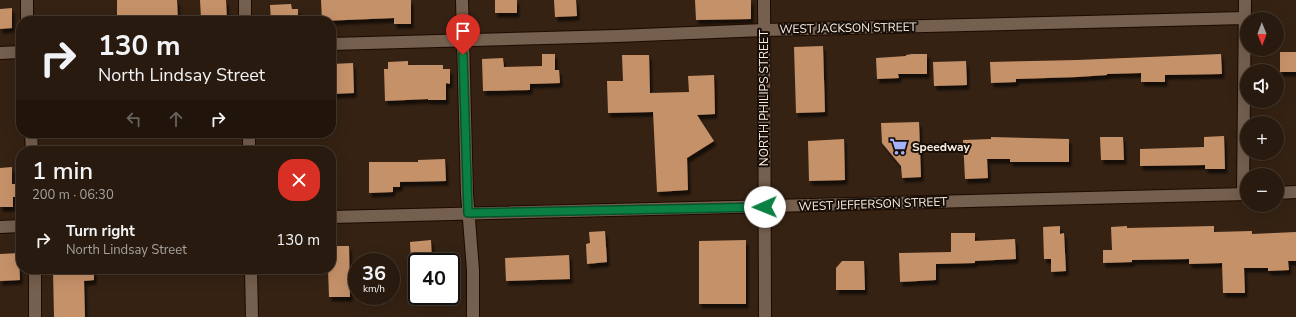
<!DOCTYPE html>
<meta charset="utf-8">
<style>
:root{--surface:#281a0e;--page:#302317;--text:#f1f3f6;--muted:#a5a19e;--line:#44382e}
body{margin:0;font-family:"Nunito Sans",sans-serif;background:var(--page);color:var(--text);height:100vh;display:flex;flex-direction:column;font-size:15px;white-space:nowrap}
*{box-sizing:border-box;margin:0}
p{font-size:13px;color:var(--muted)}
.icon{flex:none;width:22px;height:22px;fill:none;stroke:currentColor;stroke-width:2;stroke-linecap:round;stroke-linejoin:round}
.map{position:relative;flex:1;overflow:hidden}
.side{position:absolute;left:16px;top:146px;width:320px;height:128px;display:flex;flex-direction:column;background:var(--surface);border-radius:16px;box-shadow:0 4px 16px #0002,0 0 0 1px var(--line)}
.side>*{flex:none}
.top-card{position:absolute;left:16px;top:16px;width:320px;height:122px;border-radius:16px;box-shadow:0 4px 16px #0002,0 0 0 1px var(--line);background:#281a0e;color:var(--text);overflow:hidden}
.needle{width:26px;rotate:179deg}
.fabs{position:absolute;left:1240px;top:12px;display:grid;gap:8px}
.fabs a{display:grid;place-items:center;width:44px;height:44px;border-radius:50%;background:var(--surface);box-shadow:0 4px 16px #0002,0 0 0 1px var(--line);font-size:20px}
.speed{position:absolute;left:348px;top:253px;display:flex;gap:8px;font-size:20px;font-weight:700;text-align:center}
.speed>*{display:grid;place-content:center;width:52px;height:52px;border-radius:50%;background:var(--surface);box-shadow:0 4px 16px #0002,0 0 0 1px var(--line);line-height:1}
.speed small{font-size:10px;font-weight:400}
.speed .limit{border:2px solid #111;border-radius:6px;background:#fff;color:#111}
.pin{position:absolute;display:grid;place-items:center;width:34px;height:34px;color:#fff;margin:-41px -17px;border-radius:50% 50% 50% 0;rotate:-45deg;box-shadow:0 0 4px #0007}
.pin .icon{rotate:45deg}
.me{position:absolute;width:44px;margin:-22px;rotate:269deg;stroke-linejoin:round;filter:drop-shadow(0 0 3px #0008)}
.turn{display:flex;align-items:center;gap:14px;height:84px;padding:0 16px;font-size:18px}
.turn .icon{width:52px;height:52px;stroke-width:2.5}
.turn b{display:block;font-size:28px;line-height:34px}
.lanes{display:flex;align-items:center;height:38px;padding:0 16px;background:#0003;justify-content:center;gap:20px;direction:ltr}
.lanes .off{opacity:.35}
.round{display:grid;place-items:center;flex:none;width:42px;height:42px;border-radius:16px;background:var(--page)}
.overview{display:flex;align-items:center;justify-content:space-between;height:68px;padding:0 16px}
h1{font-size:24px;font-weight:600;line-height:30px}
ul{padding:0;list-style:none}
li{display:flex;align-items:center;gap:12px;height:52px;padding:0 16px}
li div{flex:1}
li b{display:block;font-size:15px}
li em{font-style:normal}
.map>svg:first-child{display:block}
.building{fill:#c59169;filter:url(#shadow)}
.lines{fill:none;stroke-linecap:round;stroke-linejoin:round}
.minor-casing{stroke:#1c0b01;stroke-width:14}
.minor{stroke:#755f4e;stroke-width:12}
.route-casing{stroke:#07532c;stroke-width:10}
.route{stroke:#0b8043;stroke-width:7}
.labels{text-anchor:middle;stroke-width:4;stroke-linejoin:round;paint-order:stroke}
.street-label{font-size:12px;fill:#fdefe6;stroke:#160e07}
.poi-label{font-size:12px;font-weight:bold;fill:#fdefe6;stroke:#160e07;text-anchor:start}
</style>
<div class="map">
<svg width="1296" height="317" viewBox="0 0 1296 317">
<defs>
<filter id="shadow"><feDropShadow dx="2.5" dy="4.5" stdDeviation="1" flood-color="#0009"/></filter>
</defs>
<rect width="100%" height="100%" fill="#352213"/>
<path class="building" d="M 117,0 L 177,0 L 178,21 L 117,21 Z
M 200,0 L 226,0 L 227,21 L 212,21 L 212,17 L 201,18 Z
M 321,0 L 411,0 L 411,24 L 394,24 L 394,18 L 322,21 Z
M 495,0 L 517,0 L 517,13 L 495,13 Z
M 554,0 L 576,0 L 577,16 L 555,17 Z
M 695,0 L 751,0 L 751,19 L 696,20 Z
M 291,4 L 292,9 L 298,9 L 298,21 L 271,21 L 270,5 Z
M 12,8 L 12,28 L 0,29 L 0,9 Z
M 823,46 L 825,112 L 796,113 L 794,47 Z
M 1280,52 L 1296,52 L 1296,72 L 1280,72 Z
M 542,54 L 555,54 L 555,70 L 559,70 L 560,83 L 530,84 L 530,90 L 483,91 L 482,59 L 503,58 L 504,67 L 542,66 Z
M 912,54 L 927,54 L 927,74 L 898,74 L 899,78 L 877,79 L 876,58 L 906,56 L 906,55 Z
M 1221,54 L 1222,74 L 1165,75 L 1165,82 L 1141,82 L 1141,73 L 1107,74 L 1107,75 L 1077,77 L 1016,79 L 1016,82 L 991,83 L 990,62 L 1077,60 Z
M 622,55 L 649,55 L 650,93 L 689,92 L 688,76 L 714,75 L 715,114 L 697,115 L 714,141 L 687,158 L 688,190 L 657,192 L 653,112 L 608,113 L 607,81 L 623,81 Z
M 408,61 L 408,65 L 443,65 L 443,69 L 450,69 L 450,84 L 446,83 L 446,100 L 428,100 L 428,99 L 385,101 L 384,69 L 388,69 L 388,62 Z
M 966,61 L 967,85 L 934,86 L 933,62 Z
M 353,63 L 354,93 L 331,94 L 331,64 Z
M 919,122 L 921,177 L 902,178 L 901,166 L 882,143 L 881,123 Z
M 1224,136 L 1225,169 L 1205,169 L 1205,165 L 1140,166 L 1140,149 L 1204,147 L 1204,137 Z
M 991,137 L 1069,139 L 1069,162 L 1010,162 L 1010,159 L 987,159 L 988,178 L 965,179 L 963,140 L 991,139 Z
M 1100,137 L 1123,137 L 1124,160 L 1101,160 Z
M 844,139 L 845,180 L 809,181 L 808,141 Z
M 445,159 L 446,181 L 400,182 L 400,187 L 393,187 L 393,192 L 369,193 L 369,162 L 418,162 L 418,160 Z
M 12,167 L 12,184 L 18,184 L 18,197 L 13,197 L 13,207 L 0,207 L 0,168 Z
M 1060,226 L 1060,234 L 1064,233 L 1066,271 L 1051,272 L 1051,259 L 1044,259 L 1043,227 Z
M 1127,226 L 1127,228 L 1214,226 L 1214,232 L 1252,231 L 1252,234 L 1296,232 L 1296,261 L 1288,261 L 1289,270 L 1268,271 L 1268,268 L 1244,268 L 1245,293 L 1223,293 L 1222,263 L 1189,264 L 1189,259 L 1132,260 L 1132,262 L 1103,263 L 1103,250 L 1112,250 L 1111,227 Z
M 605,231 L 607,262 L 587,264 L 586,244 L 590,243 L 589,232 Z
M 951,233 L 975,233 L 975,241 L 1015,239 L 1016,259 L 975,261 L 975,263 L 936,264 L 936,280 L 900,282 L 899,253 L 951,252 Z
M 431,240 L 432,262 L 411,262 L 410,242 Z
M 746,240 L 746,304 L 699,304 L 699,241 Z
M 331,246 L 349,246 L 350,297 L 329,297 L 328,269 L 331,269 Z
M 19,253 L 20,280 L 0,281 L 0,254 Z
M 569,255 L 570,279 L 506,281 L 505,258 Z
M 842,261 L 864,261 L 865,290 L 836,290 L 836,268 Z
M 53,269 L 94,269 L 94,280 L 84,281 L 85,317 L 54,317 Z"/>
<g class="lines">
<defs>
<path id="minor" d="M 27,0 L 27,21
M 245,0 L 245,21
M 462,0 L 467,194 L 473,270 L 473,317
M 764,0 L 765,317
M 331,44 L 617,36 L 764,30 L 1245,18
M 0,53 L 21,52
M 31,133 L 32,151
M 249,133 L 249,151
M 1277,193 L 1296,192
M 1243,194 L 1245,0
M 331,217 L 1247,194
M 0,227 L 21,226
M 35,269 L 35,317
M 251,269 L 252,317"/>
</defs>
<use href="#minor" class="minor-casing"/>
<use href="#minor" class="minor"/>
</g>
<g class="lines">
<defs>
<path id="route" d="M 463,55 L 468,213 L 765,207"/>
</defs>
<use href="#route" class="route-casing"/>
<use href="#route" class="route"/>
</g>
<defs>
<symbol id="supermarket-bare" viewBox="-9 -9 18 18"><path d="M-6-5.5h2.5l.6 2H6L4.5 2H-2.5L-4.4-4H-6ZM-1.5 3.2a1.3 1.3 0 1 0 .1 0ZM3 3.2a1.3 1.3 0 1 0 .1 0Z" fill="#a6b1fc" stroke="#160e07" stroke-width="2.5" paint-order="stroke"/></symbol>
</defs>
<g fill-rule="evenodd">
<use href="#supermarket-bare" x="886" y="134" width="25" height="25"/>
</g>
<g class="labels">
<g class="street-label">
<text transform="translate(848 28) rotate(-1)" y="4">WEST JACKSON STREET</text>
<text transform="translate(764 98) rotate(-90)" y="4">NORTH PHILIPS STREET</text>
<text transform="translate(873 204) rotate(-2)" y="4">WEST JEFFERSON STREET</text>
</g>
<g class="poi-label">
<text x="912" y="151">Speedway</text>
</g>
</g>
</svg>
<div class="fabs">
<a><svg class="needle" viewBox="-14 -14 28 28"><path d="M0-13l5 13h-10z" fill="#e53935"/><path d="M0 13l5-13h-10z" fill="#a5a19e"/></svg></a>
<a><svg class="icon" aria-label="sound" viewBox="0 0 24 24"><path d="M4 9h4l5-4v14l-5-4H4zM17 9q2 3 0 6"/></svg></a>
<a>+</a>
<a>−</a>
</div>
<div class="speed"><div>36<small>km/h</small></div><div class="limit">40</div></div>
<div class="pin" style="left:463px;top:55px;background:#d93025"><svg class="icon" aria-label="arrive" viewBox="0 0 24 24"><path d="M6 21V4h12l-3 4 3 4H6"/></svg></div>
<svg class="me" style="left:765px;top:207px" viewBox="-20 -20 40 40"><circle r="19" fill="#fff"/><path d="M0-13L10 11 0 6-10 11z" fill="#0b8043"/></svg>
<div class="top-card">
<div class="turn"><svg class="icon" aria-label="right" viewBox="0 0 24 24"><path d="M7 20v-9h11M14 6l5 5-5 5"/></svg><div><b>130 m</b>North Lindsay Street</div></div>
<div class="lanes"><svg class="icon off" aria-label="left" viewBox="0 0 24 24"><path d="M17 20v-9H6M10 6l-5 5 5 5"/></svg><svg class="icon off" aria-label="ahead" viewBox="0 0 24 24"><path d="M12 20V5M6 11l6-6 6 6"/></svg><svg class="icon" aria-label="right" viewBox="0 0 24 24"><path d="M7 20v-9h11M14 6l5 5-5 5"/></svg></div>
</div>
<section class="side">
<div class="overview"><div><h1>1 min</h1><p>200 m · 06:30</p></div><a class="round" style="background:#d93025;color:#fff"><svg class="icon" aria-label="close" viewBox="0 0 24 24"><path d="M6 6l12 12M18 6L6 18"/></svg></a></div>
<ul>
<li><svg class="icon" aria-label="right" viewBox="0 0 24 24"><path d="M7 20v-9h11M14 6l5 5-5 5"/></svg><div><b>Turn right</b><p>North Lindsay Street</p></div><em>130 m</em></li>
</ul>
</section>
</div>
